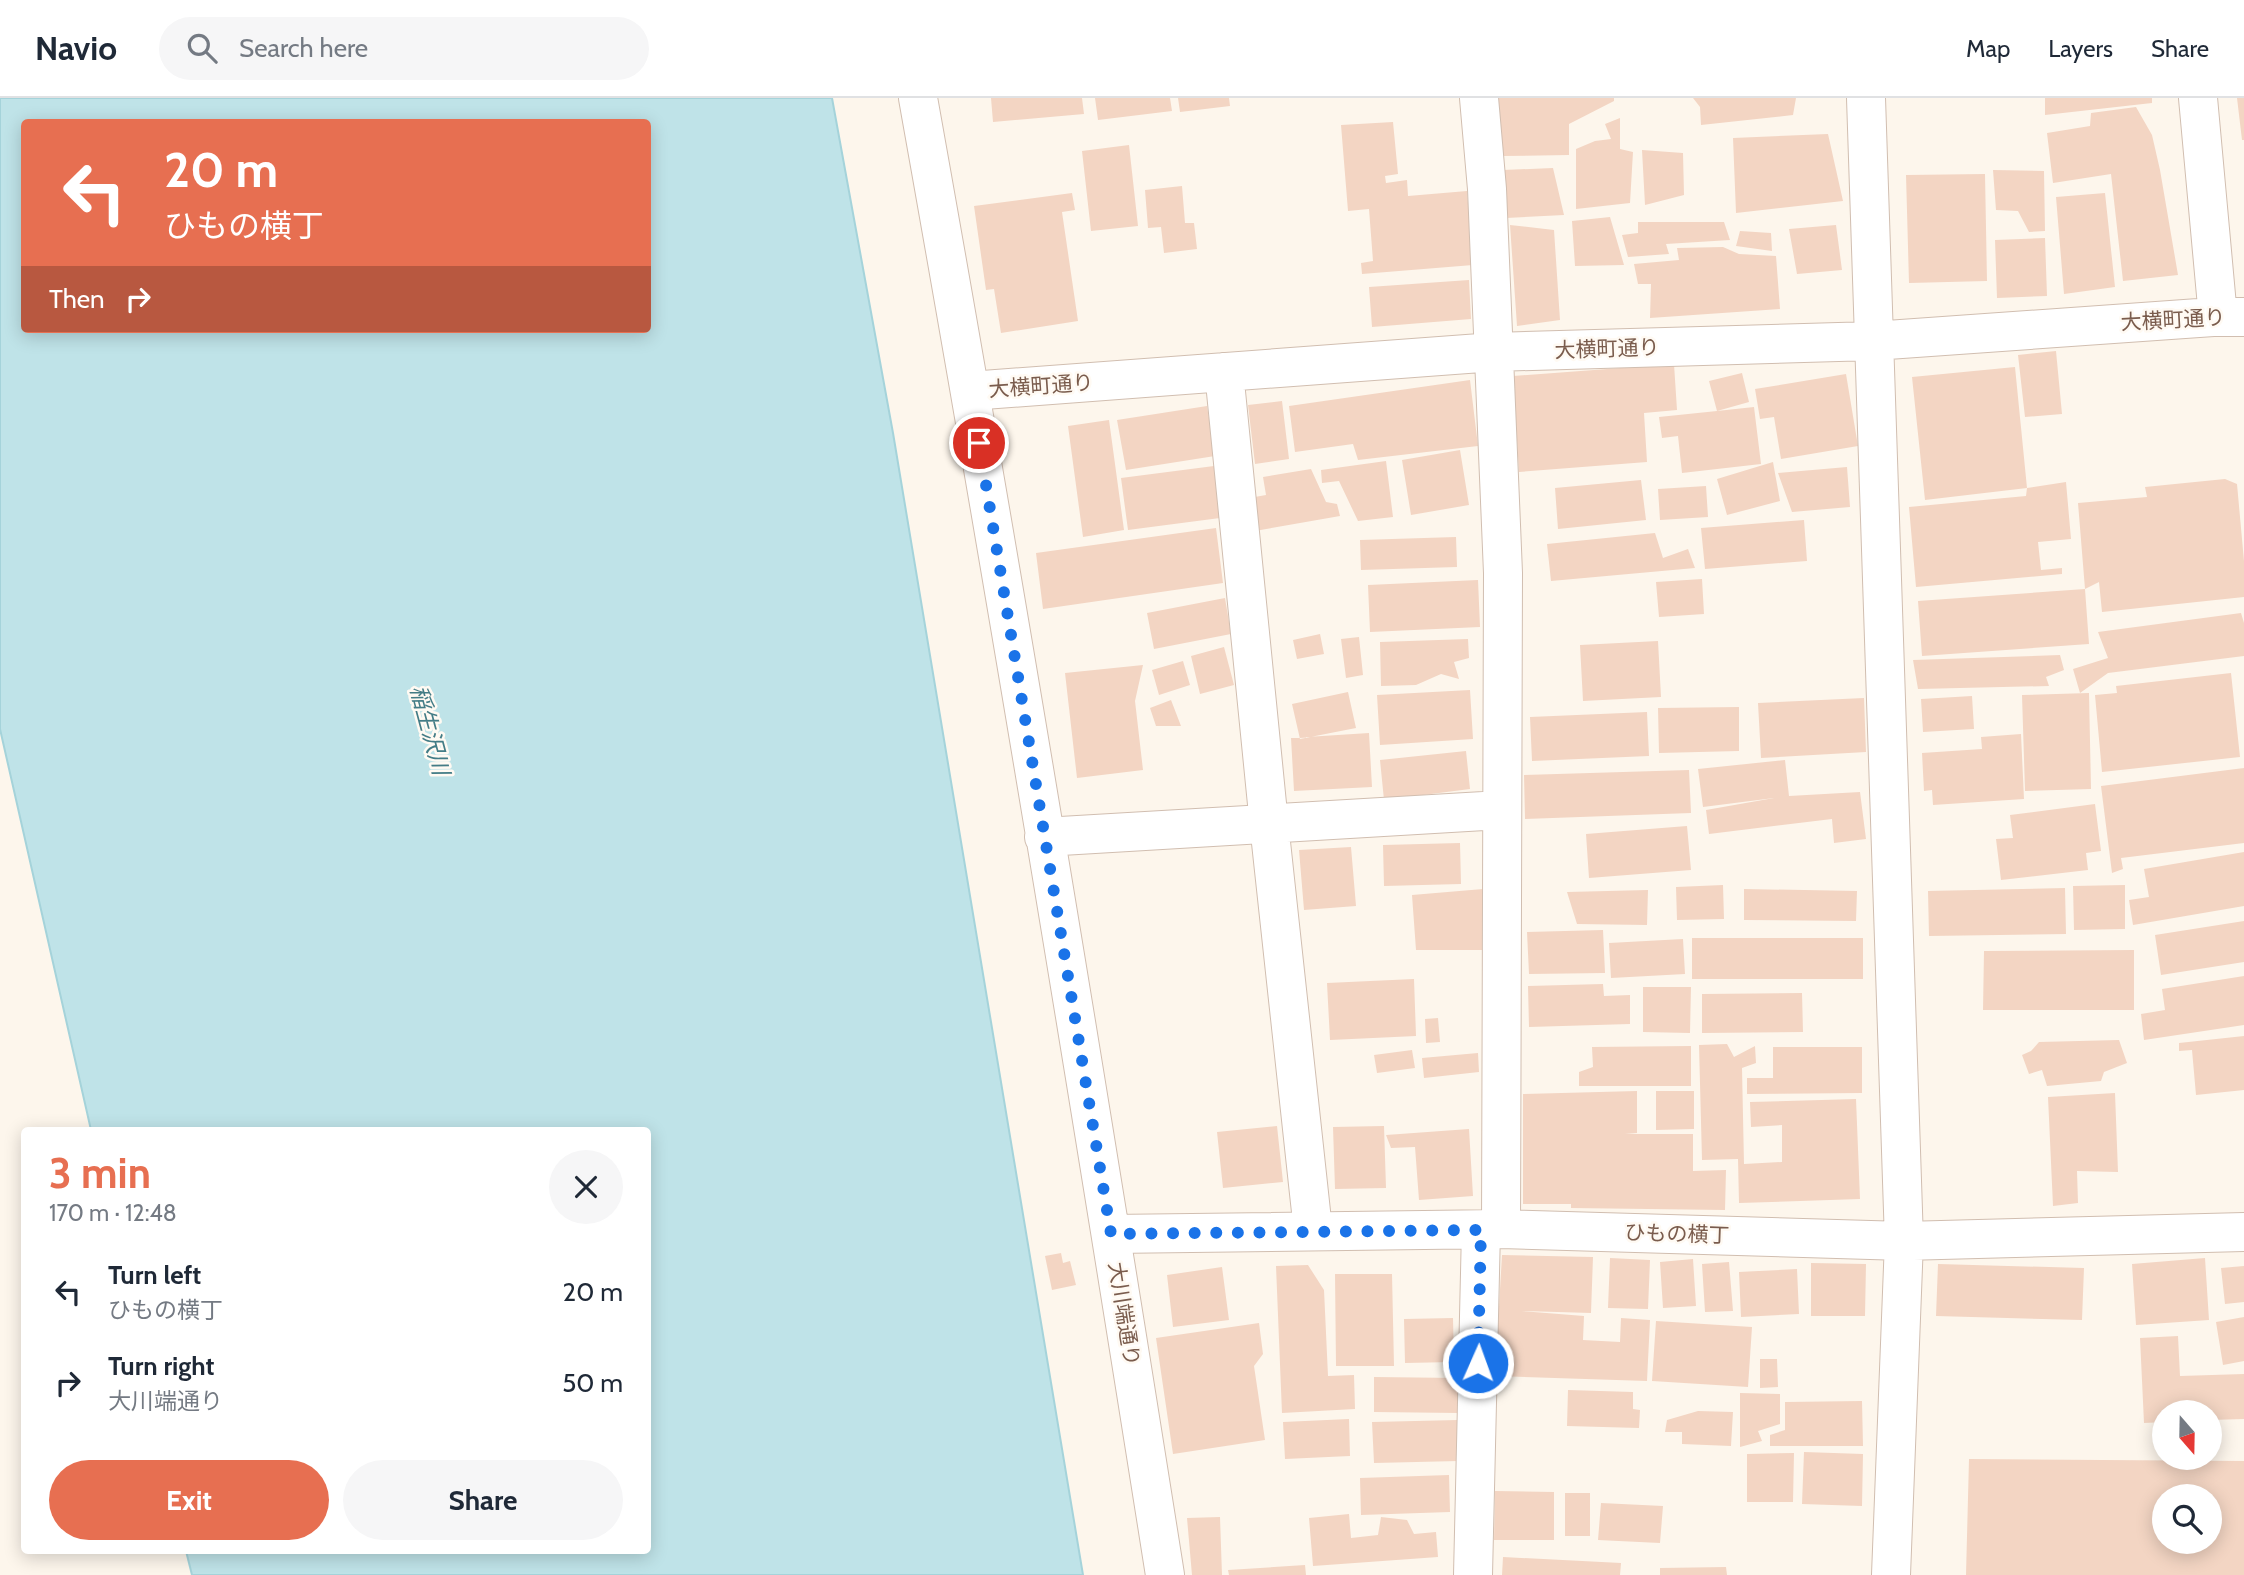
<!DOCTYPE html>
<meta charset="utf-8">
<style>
:root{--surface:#fff;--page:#f6f6f7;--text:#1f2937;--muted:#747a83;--line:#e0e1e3;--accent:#e76f51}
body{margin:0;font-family:Cabin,"Noto Sans JP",sans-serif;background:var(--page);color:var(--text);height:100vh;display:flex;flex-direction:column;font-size:26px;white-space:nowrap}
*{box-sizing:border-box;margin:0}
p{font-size:23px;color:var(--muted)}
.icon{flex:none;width:38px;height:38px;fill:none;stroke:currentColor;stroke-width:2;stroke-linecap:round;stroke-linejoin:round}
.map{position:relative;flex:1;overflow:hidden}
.drawer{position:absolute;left:21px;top:1029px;width:630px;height:427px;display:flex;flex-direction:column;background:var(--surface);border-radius:7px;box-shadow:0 4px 18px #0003}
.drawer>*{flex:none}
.guide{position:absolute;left:21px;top:21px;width:630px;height:214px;border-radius:7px;box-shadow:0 4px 18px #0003;background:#e76f51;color:#fff;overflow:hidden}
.needle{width:46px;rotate:160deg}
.controls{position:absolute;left:2152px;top:1302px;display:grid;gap:14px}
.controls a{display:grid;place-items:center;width:70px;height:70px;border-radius:50%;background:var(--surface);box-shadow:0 4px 18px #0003;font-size:35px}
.pin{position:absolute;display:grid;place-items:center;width:60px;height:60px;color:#fff;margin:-30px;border:4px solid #fff;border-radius:50%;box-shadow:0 2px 7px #0007}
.me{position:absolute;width:77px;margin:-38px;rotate:2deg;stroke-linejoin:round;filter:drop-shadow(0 0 5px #0008)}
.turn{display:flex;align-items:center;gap:24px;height:147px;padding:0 28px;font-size:32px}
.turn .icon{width:91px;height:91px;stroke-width:2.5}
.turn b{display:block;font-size:49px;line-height:60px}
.then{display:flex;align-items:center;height:66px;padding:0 28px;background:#0003;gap:14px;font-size:26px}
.round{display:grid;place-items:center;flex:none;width:74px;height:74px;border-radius:37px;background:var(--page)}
.overview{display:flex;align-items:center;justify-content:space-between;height:119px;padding:0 28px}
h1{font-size:42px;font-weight:800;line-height:52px;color:var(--accent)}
.primary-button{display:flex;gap:14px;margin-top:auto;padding:14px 28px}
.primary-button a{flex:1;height:80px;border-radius:42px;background:var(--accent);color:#fff;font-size:28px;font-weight:800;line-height:80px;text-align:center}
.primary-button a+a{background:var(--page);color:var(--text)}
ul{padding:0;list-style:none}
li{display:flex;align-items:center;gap:21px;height:91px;padding:0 28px}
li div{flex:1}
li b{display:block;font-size:26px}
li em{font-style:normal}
header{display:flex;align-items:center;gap:42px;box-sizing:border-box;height:98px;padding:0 35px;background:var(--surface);border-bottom:2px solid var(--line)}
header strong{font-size:33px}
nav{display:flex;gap:38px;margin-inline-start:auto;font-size:24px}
.search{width:490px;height:63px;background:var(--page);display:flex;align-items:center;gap:18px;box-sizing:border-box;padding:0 24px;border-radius:38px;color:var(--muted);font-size:26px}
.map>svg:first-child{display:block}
.water{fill:#bfe3e8;stroke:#a5d3da;stroke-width:2;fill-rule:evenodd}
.building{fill:#f3d5c3;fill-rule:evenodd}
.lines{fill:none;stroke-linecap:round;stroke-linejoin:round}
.minor-casing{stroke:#d1beb0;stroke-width:40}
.minor{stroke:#fff;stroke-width:38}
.route{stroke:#1a73e8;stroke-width:12;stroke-dasharray:0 21.6}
.labels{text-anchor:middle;stroke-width:5;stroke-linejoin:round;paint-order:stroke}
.street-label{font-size:21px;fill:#7a5c4d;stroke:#fffaf3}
.water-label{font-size:23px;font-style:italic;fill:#437c86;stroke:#fffaf3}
</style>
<header>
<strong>Navio</strong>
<div class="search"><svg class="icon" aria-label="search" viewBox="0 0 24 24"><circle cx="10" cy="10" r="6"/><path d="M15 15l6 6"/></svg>Search here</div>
<nav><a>Map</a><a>Layers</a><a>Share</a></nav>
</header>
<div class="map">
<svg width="2244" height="1477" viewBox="0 0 2244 1477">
<rect width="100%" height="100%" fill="#fdf6ec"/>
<path class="water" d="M 0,0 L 832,0 L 893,335 L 1083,1477 L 192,1477 L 186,1453 L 648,1452 L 648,1032 L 91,1032 L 0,631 ZM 24,24 L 648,24 L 648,231 L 24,231 Z"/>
<path class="building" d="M 991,0 L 1082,0 L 1084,16 L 993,24 Z
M 1095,0 L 1170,0 L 1172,13 L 1098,22 Z
M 1178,0 L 1229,0 L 1230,8 L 1180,14 Z
M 1496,0 L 1614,0 L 1614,3 L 1569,26 L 1569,57 L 1502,58 Z
M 1693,0 L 1796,0 L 1793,17 L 1701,27 L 1700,9 Z
M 2045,0 L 2152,0 L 2152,5 L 2045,17 Z
M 2237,0 L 2244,0 L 2244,42 L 2242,42 Z
M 2136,9 L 2152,37 L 2160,72 L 2178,177 L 2123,183 L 2111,76 L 2053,85 L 2047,35 L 2090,28 L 2091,15 Z
M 1620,20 L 1620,51 L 1633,54 L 1630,105 L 1576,111 L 1576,51 L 1595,43 L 1611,41 L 1605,26 Z
M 1393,24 L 1398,76 L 1385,78 L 1386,85 L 1407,82 L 1408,98 L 1467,93 L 1473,167 L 1362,176 L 1361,165 L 1373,163 L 1369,111 L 1348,113 L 1341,27 Z
M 1828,36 L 1843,103 L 1736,115 L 1733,40 Z
M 1129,47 L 1138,128 L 1091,133 L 1082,53 Z
M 1642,52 L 1683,55 L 1684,97 L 1645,107 Z
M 1553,70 L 1564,117 L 1506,120 L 1503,72 Z
M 1993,72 L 2044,73 L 2045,133 L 2029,134 L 2018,113 L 1996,112 Z
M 1985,76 L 1987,183 L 1909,185 L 1906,77 Z
M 1182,88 L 1185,125 L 1194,125 L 1197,151 L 1164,155 L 1161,129 L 1148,130 L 1145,92 Z
M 1072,95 L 1075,112 L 1062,114 L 1078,223 L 1001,235 L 994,191 L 986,192 L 974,108 Z
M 2105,95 L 2115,189 L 2064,196 L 2056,99 Z
M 1610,119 L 1624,167 L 1575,168 L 1572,123 Z
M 1638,124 L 1724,124 L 1730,142 L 1666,146 L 1669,156 L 1628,159 L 1622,137 L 1638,135 Z
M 1510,127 L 1554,132 L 1560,222 L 1517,228 Z
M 1836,127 L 1842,172 L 1797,176 L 1789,131 Z
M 1740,133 L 1771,135 L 1772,153 L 1736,148 Z
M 2045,140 L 2047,198 L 1997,200 L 1995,142 Z
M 1723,149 L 1739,156 L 1776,158 L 1780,211 L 1650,220 L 1651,186 L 1638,186 L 1634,166 L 1679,162 L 1677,150 Z
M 1469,182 L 1471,221 L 1372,229 L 1369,189 Z
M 2056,253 L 2062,316 L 2025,319 L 2018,257 Z
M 1674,266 L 1677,312 L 1644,315 L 1647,364 L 1519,374 L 1513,278 Z
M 2015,269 L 2027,390 L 2066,384 L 2071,441 L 2038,444 L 2041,472 L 2062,470 L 2062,476 L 1916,489 L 1909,409 L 2026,398 L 2027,390 L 1925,402 L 1912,279 Z
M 1742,275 L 1749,304 L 1717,313 L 1754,309 L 1761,366 L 1682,375 L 1678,338 L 1662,340 L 1659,319 L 1717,313 L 1709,283 Z
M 1846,276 L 1858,348 L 1781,361 L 1774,319 L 1760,321 L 1755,291 Z
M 1470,282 L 1478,348 L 1358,362 L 1353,346 L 1295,354 L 1289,308 Z
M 1282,303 L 1289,361 L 1255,366 L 1248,307 Z
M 1207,308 L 1215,358 L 1126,372 L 1117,322 Z
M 1109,322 L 1124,432 L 1083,439 L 1068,328 Z
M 1460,352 L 1469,407 L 1411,417 L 1402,362 Z
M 1386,363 L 1393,419 L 1358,423 L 1339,383 L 1322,385 L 1321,372 Z
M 1773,364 L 1780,403 L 1727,417 L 1717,381 Z
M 1214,368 L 1220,420 L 1128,432 L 1121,380 Z
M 1847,369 L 1850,409 L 1792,414 L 1778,375 Z
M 1311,371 L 1326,404 L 1337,406 L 1340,418 L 1255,433 L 1249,400 L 1266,397 L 1263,379 Z
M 2225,381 L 2237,386 L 2244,463 L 2244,499 L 2102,514 L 2099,484 L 2085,491 L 2089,546 L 1922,558 L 1918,503 L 2085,491 L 2078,405 L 2147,399 L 2145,389 Z
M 1641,382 L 1646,422 L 1558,431 L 1555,390 Z
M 1706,388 L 1708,419 L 1660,422 L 1658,391 Z
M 1804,422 L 1807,463 L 1705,471 L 1701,430 Z
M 1216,430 L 1223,485 L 1043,511 L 1036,455 Z
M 1655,435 L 1663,460 L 1688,451 L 1695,470 L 1551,483 L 1547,446 Z
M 1456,439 L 1457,469 L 1361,472 L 1360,442 Z
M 1702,481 L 1704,516 L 1659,519 L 1656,484 Z
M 1478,482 L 1480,529 L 1370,534 L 1368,487 Z
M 1225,500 L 1231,536 L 1154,551 L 1147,515 Z
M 2241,515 L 2244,525 L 2244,558 L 2108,575 L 2080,595 L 2073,571 L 2108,560 L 2098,534 Z
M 1320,536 L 1324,556 L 1297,561 L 1293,542 Z
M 1359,539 L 1363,577 L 1346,580 L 1341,541 Z
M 1468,541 L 1469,560 L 1454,564 L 1459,581 L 1441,576 L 1416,587 L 1381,588 L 1380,544 Z
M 1658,543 L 1661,599 L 1583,603 L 1580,547 Z
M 1224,549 L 1234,587 L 1200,596 L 1191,558 Z
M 2060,557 L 2064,572 L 2046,579 L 2049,588 L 1918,591 L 1913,562 Z
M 1183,563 L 1190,587 L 1159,597 L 1152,572 Z
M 1143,567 L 1135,603 L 1143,672 L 1077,680 L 1065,575 Z
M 2231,575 L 2240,659 L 2102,674 L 2095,597 L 2117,595 L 2116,588 Z
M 1470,592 L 1473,641 L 1380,647 L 1377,597 Z
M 1348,594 L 1356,630 L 1300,641 L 1292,606 Z
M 2089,595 L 2091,691 L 2025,693 L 2022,597 Z
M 1972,598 L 1974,631 L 1923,634 L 1921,601 Z
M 1864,600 L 1866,654 L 1761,660 L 1758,605 Z
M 1171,602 L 1181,628 L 1156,628 L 1150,610 Z
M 1739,609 L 1739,653 L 1659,655 L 1658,610 Z
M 1647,614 L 1649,658 L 1532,663 L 1530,619 Z
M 1369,635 L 1372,689 L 1294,693 L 1291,640 Z
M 2021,636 L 2024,701 L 1933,707 L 1932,692 L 1924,693 L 1922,655 L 1982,651 L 1981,639 Z
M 1466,653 L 1470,691 L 1384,702 L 1380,662 Z
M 1785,662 L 1789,698 L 1860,694 L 1866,741 L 1834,745 L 1832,721 L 1709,736 L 1706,712 L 1774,700 L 1703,709 L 1698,671 Z
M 2244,670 L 2244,745 L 2121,760 L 2123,771 L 2112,775 L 2101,688 Z
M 1689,672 L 1691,715 L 1525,721 L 1524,677 Z
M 2095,706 L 2101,753 L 2086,755 L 2088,772 L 2001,782 L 1996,741 L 2013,740 L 2010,717 Z
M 1687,728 L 1691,772 L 1589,780 L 1586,736 Z
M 1460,745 L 1461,786 L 1384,788 L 1383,747 Z
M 1351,749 L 1356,808 L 1304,812 L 1299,752 Z
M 2244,754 L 2244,808 L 2133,827 L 2129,802 L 2149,799 L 2144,771 Z
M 1723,787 L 1724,821 L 1677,822 L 1676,789 Z
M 2125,787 L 2125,831 L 2074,832 L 2073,788 Z
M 2065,790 L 2066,836 L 1929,838 L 1928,793 Z
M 1483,791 L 1484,852 L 1416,852 L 1412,797 Z
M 1744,791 L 1857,793 L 1856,823 L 1744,822 Z
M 1648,792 L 1647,827 L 1577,826 L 1567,794 Z
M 2244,823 L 2244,864 L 2161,877 L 2155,837 Z
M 1603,832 L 1605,875 L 1529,876 L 1527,834 Z
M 1692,840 L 1863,840 L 1863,881 L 1692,881 Z
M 1683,841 L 1685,876 L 1611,880 L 1609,845 Z
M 2134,852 L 2134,912 L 1983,912 L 1984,853 Z
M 2244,878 L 2244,927 L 2144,942 L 2141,916 L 2165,912 L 2162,891 Z
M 1414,881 L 1416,938 L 1330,942 L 1327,885 Z
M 1603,886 L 1604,898 L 1630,897 L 1630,926 L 1529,929 L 1528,888 Z
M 1643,889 L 1691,889 L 1690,935 L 1643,934 Z
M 1802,895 L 1803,934 L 1702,935 L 1702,896 Z
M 1438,920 L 1440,944 L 1426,945 L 1425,921 Z
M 2244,938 L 2244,992 L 2196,997 L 2192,952 L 2179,953 L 2179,945 Z
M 2119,942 L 2127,965 L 2104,974 L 2101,983 L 2047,988 L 2042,972 L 2029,976 L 2022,957 L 2031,953 L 2039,944 Z
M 1727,946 L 1734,959 L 1755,948 L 1756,965 L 1742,970 L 1744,1066 L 1782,1064 L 1782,1027 L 1751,1029 L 1750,1004 L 1856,1001 L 1860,1101 L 1739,1105 L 1738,1061 L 1702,1062 L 1699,947 Z
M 1691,948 L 1691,988 L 1579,988 L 1579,974 L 1593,969 L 1592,949 Z
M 1773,949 L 1862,949 L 1862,995 L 1747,996 L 1747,980 L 1773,980 Z
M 1412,952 L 1415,970 L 1377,975 L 1374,957 Z
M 1478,955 L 1479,974 L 1424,980 L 1422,960 Z
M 1637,993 L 1637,1035 L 1625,1036 L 1693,1036 L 1693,1073 L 1726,1072 L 1725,1112 L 1571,1110 L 1571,1106 L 1523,1106 L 1523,996 Z
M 1656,993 L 1694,993 L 1694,1031 L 1656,1032 Z
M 2115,995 L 2118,1074 L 2077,1073 L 2078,1105 L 2053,1108 L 2048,999 Z
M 1277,1028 L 1283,1084 L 1223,1090 L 1217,1034 Z
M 1384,1028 L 1386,1090 L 1335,1091 L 1333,1029 Z
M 1469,1031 L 1473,1098 L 1419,1102 L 1415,1049 L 1391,1050 L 1386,1037 Z
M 1061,1155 L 1063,1165 L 1070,1163 L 1076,1187 L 1052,1192 L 1045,1158 Z
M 1502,1157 L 1593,1159 L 1591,1215 L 1521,1213 L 1584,1218 L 1583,1242 L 1620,1244 L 1621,1220 L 1650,1222 L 1647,1283 L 1495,1278 Z
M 1610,1160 L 1650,1162 L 1648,1211 L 1608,1210 Z
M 2205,1160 L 2209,1222 L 2136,1227 L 2132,1166 Z
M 1693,1161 L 1696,1208 L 1663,1210 L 1660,1164 Z
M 1729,1164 L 1733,1213 L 1705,1214 L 1702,1166 Z
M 1811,1165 L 1866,1166 L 1865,1218 L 1811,1218 Z
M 1938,1166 L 2084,1170 L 2082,1222 L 1936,1218 Z
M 1308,1167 L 1324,1192 L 1328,1278 L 1354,1277 L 1355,1311 L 1282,1315 L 1276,1168 Z
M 2244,1168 L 2244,1204 L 2225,1206 L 2221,1170 Z
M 1222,1169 L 1229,1222 L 1173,1229 L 1167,1177 Z
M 1797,1171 L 1799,1216 L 1741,1219 L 1739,1174 Z
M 1335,1176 L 1392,1176 L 1394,1268 L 1336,1268 Z
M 2244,1219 L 2244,1263 L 2223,1267 L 2216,1224 Z
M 1453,1220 L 1454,1264 L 1405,1265 L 1404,1221 Z
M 1656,1223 L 1752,1229 L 1748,1289 L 1652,1283 Z
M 1259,1225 L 1263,1256 L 1254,1268 L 1265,1342 L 1173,1356 L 1156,1240 Z
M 2178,1238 L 2180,1278 L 2244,1276 L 2244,1321 L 2210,1322 L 2210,1314 L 2165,1314 L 2165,1324 L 2144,1325 L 2140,1240 Z
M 1760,1261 L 1777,1261 L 1778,1289 L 1760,1290 Z
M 1374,1279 L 1459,1280 L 1458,1315 L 1374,1314 Z
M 1568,1292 L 1633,1294 L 1633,1311 L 1640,1312 L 1639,1330 L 1567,1328 Z
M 1740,1295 L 1780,1296 L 1780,1326 L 1758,1333 L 1762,1343 L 1740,1349 Z
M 1862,1303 L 1863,1348 L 1770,1348 L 1770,1337 L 1785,1332 L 1785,1304 Z
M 1698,1313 L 1733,1314 L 1731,1348 L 1682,1346 L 1682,1334 L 1665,1334 L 1667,1322 Z
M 1349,1321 L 1350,1358 L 1285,1361 L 1283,1324 Z
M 1458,1322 L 1459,1363 L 1374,1365 L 1372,1324 Z
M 1804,1354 L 1863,1356 L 1862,1408 L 1802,1406 Z
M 1794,1355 L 1793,1404 L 1747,1404 L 1747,1356 Z
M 1969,1361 L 2244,1363 L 2244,1477 L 1966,1477 ZM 2165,1398 L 2210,1398 L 2210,1444 L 2165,1444 Z
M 1449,1377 L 1450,1414 L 1361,1417 L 1360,1380 Z
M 1495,1393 L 1554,1394 L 1554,1442 L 1494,1442 Z
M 1565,1395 L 1590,1395 L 1590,1438 L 1565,1438 Z
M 1601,1405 L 1663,1408 L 1660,1445 L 1598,1442 Z
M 1349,1416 L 1351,1440 L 1378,1437 L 1381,1419 L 1407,1422 L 1414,1436 L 1436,1434 L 1438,1459 L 1313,1468 L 1309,1420 Z
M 1220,1419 L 1222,1477 L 1192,1477 L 1187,1420 Z
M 1503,1459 L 1621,1465 L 1620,1477 L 1502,1477 Z
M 1305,1467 L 1306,1477 L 1229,1477 L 1228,1472 Z
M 1726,1469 L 1727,1477 L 1660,1477 L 1660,1470 Z"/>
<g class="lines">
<defs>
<path id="minor" d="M 918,0 C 1006,491 1087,984 1165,1477
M 1479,0 L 1487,91 L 1503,475 L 1501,1131
M 1866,0 L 1904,1143 L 1891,1477
M 2198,0 L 2218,219
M 1224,274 L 1269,726 L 1313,1132
M 970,293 L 1494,254 L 1873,243 L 2213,219 L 2244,219
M 1044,739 L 1501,712
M 1111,1136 L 1501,1131 L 1904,1143 L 2244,1134
M 1473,1477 L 1481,1132"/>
</defs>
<use href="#minor" class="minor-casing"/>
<use href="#minor" class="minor"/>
</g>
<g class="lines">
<path class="route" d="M 979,345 L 1111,1136 L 1481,1132 L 1478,1265"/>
</g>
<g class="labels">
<g class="street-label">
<text transform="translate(2173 222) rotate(-3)" y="7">大横町通り</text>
<text transform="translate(1607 251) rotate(-2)" y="7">大横町通り</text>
<text transform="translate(1041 288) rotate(-4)" y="7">大横町通り</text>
<text transform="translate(1677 1136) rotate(2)" y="7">ひもの横丁</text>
<text transform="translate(1124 1216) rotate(81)" y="7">大川端通り</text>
</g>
<g class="water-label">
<text transform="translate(430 632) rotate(75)" y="8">稲生沢川</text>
</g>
</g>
</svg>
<div class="controls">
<a><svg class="needle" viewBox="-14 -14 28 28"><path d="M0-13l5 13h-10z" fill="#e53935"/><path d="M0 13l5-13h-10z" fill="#747a83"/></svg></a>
<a><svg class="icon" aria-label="search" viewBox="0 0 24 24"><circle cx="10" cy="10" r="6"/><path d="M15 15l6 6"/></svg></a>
</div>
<div class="pin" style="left:979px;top:345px;background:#d93025"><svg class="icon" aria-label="arrive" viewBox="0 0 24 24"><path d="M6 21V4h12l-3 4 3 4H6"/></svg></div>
<svg class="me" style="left:1478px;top:1265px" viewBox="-20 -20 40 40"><circle r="17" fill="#1a73e8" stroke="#fff" stroke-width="3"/><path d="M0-11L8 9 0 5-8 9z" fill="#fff"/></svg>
<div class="guide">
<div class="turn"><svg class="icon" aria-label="left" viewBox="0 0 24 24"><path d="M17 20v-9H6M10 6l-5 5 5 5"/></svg><div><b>20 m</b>ひもの横丁</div></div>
<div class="then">Then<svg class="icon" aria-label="right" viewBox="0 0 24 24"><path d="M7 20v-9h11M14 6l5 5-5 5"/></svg></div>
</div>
<section class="drawer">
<div class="overview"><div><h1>3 min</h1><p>170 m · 12:48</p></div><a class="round"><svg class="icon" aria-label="close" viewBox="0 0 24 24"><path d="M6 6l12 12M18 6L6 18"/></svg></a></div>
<ul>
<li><svg class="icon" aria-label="left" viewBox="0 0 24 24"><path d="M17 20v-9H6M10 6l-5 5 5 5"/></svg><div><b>Turn left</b><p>ひもの横丁</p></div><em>20 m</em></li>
<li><svg class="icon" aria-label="right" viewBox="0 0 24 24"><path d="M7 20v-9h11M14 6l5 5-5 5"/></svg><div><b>Turn right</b><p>大川端通り</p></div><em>50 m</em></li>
</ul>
<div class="primary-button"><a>Exit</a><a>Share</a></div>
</section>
</div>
